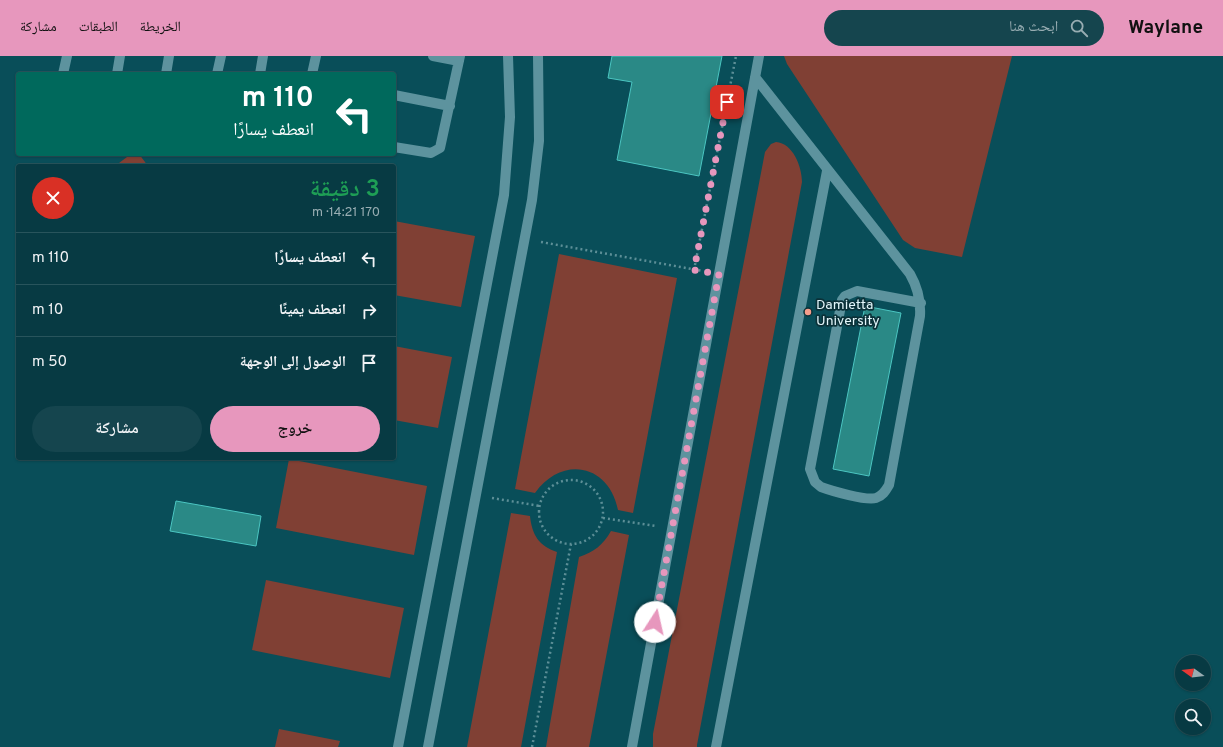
<!DOCTYPE html>
<html lang="ar">
<meta charset="utf-8">
<style>
:root{--surface:#073a43;--page:#15454e;--text:#f1f3f6;--muted:#98adb2;--line:#28545c;--accent:#e797bd}
body{margin:0;font-family:Overpass,"Noto Naskh Arabic",sans-serif;background:var(--page);color:var(--text);direction:rtl;height:100vh;display:flex;flex-direction:column;font-size:15px;white-space:nowrap}
*{box-sizing:border-box;margin:0}
p{font-size:13px;color:var(--muted)}
.icon{flex:none;width:22px;height:22px;fill:none;stroke:currentColor;stroke-width:2;stroke-linecap:round;stroke-linejoin:round}
.map{position:relative;flex:1;overflow:hidden;direction:ltr}
.drawer{position:absolute;left:16px;top:108px;width:380px;height:296px;display:flex;flex-direction:column;background:var(--surface);border-radius:4px;box-shadow:0 1px 3px #0004,0 0 0 1px var(--line);direction:rtl}
.drawer>*{flex:none}
.guide{position:absolute;left:16px;top:16px;width:380px;height:84px;border-radius:4px;box-shadow:0 1px 3px #0004,0 0 0 1px var(--line);direction:rtl;background:#00695c;color:#fff;overflow:hidden}
.needle{width:26px;rotate:285deg}
.buttons{position:absolute;left:1175px;top:599px;display:grid;gap:8px}
.buttons a{display:grid;place-items:center;width:36px;height:36px;border-radius:50%;background:var(--surface);box-shadow:0 1px 3px #0004,0 0 0 1px var(--line);font-size:20px}
.pin{position:absolute;display:grid;place-items:center;width:34px;height:34px;color:#fff;margin:-17px;border-radius:8px;box-shadow:0 2px 6px #0006}
.me{position:absolute;width:44px;margin:-22px;rotate:10deg;stroke-linejoin:round;filter:drop-shadow(0 0 3px #0008)}
.turn{display:flex;align-items:center;gap:14px;height:84px;padding:0 16px;font-size:18px}
.turn .icon{width:52px;height:52px;stroke-width:2.5}
.turn b{display:block;font-size:28px;line-height:34px}
.round{display:grid;place-items:center;flex:none;width:42px;height:42px;border-radius:21px;background:var(--page)}
.overview{display:flex;align-items:center;justify-content:space-between;height:68px;padding:0 16px}
h1{font-size:24px;font-weight:600;line-height:30px;color:#1e9e55}
.button{display:flex;gap:8px;margin-top:auto;padding:8px 16px}
.button a{flex:1;height:46px;border-radius:24px;background:var(--accent);color:#111;font-size:16px;font-weight:600;line-height:46px;text-align:center}
.button a+a{background:var(--page);color:var(--text)}
ul{padding:0;list-style:none}
li{display:flex;align-items:center;gap:12px;height:52px;padding:0 16px;border-top:1px solid var(--line)}
li div{flex:1}
li b{display:block;font-size:15px}
li em{font-style:normal}
header{display:flex;align-items:center;gap:24px;box-sizing:border-box;height:56px;padding:0 20px;background:var(--accent);color:#111}
header strong{font-size:19px}
nav{display:flex;gap:22px;margin-inline-start:auto;font-size:14px}
.search{width:280px;height:36px;background:var(--page);display:flex;align-items:center;gap:10px;box-sizing:border-box;padding:0 14px;border-radius:22px;color:var(--muted);font-size:15px}
.map>svg:first-child{display:block}
.green{fill:#804034}
.building{fill:#2a8986;stroke:#4bc6c2}
.lines{fill:none;stroke-linecap:round;stroke-linejoin:round}
.path{stroke:#5d8f97;stroke-width:2.5;stroke-dasharray:2 3;stroke-linecap:butt}
.minor{stroke:#5d939e;stroke-width:10}
.route{stroke:#e797bd;stroke-width:7;stroke-dasharray:0 12.6}
.poi-dot{fill:#f49d8b;stroke:#0b3138;stroke-width:1.5}
.labels{text-anchor:middle;stroke-width:3.5;stroke-linejoin:round;paint-order:stroke}
.poi-label{font-size:14px;fill:#e3f7fb;stroke:#0b3138;text-anchor:start}
</style>
<header>
<strong>Waylane</strong>
<div class="search"><svg class="icon" aria-label="search" viewBox="0 0 24 24"><circle cx="10" cy="10" r="6"/><path d="M15 15l6 6"/></svg>ابحث هنا</div>
<nav><a>الخريطة</a><a>الطبقات</a><a>مشاركة</a></nav>
</header>
<div class="map">
<svg width="1223" height="691" viewBox="0 0 1223 691">
<rect width="100%" height="100%" fill="#094e59"/>
<path class="green" d="M 784,0 L 1012,0 L 962,201 L 915,192 L 903,184 L 787,8 Z
M 776,86 C 793,87 802,111 802,126 L 697,689 L 697,691 L 653,691 L 653,678 L 765,96 L 771,88 Z
M 131,98 L 139,98 L 148,110 L 115,110 Z
M 394,165 L 475,180 L 461,251 L 394,239 Z
M 559,198 L 677,222 L 633,457 L 618,454 C 609,408 562,399 535,437 L 515,433 Z
M 394,290 L 452,301 L 438,372 L 394,364 Z
M 289,403 L 427,430 L 414,499 L 276,472 Z
M 511,457 L 530,460 C 532,479 539,490 557,496 L 521,691 L 467,691 Z
M 611,475 L 629,479 L 589,691 L 546,691 L 579,501 C 594,496 603,489 611,475 Z
M 266,524 L 404,552 L 390,622 L 252,594 Z
M 279,673 L 340,685 L 338,691 L 275,691 Z"/>
<path class="building" d="M 612,0 L 722,0 L 699,120 L 617,104 L 632,26 L 608,22 Z
M 865,250 L 901,257 L 869,420 L 833,413 Z
M 176,445 L 261,460 L 256,490 L 170,475 Z"/>
<g class="lines">
<path class="path" d="M 541,186 L 703,215
M 694,214 L 736,0
M539 456a32 32 0 1 1 64 0a32 32 0 1 1-64 0Z
M 492,442 L 540,450
M 603,462 L 656,470
M 532,691 L 571,488"/>
<path class="minor" d="M 433,0 L 459,5
M 63,18 L 67,0
M 117,18 L 120,0
M 166,18 L 169,0
M 217,18 L 221,0
M 260,18 L 263,0
M 312,18 L 316,0
M 755,21 L 910,218 C 918,232 921,244 920,260 L 889,429 C 886,434 883,440 876,442 C 866,445 832,435 821,431 L 815,426 L 810,413 L 842,244 L 845,240 L 857,235 L 921,247
M 394,39 L 450,50
M 394,91 L 431,97 L 440,92 L 460,0
M 398,691 L 504,139 L 510,61 L 508,0
M 428,691 L 532,144 L 539,85 L 538,0
M 632,691 L 759,0
M 716,691 L 827,115"/>
</g>
<g class="lines">
<path class="route" d="M 655,566 L 719,218 L 694,214 L 727,46"/>
</g>
<circle class="poi-dot" cx="808" cy="256" r="4"/>
<g class="labels">
<g class="poi-label">
<text x="816" y="253">Damietta<tspan x="816" dy="16">University</tspan></text>
</g>
</g>
</svg>
<div class="buttons">
<a><svg class="needle" viewBox="-14 -14 28 28"><path d="M0-13l5 13h-10z" fill="#e53935"/><path d="M0 13l5-13h-10z" fill="#98adb2"/></svg></a>
<a><svg class="icon" aria-label="search" viewBox="0 0 24 24"><circle cx="10" cy="10" r="6"/><path d="M15 15l6 6"/></svg></a>
</div>
<div class="pin" style="left:727px;top:46px;background:#d93025"><svg class="icon" aria-label="arrive" viewBox="0 0 24 24"><path d="M6 21V4h12l-3 4 3 4H6"/></svg></div>
<svg class="me" style="left:655px;top:566px" viewBox="-20 -20 40 40"><circle r="19" fill="#fff"/><path d="M0-13L10 11 0 6-10 11z" fill="#e797bd"/></svg>
<div class="guide">
<div class="turn"><svg class="icon" aria-label="left" viewBox="0 0 24 24"><path d="M17 20v-9H6M10 6l-5 5 5 5"/></svg><div><b>110 m</b>انعطف يسارًا</div></div>
</div>
<section class="drawer">
<div class="overview"><div><h1>3 دقيقة</h1><p>170 m · 14:21</p></div><a class="round" style="background:#d93025;color:#fff"><svg class="icon" aria-label="close" viewBox="0 0 24 24"><path d="M6 6l12 12M18 6L6 18"/></svg></a></div>
<ul>
<li><svg class="icon" aria-label="left" viewBox="0 0 24 24"><path d="M17 20v-9H6M10 6l-5 5 5 5"/></svg><div><b>انعطف يسارًا</b></div><em>110 m</em></li>
<li><svg class="icon" aria-label="right" viewBox="0 0 24 24"><path d="M7 20v-9h11M14 6l5 5-5 5"/></svg><div><b>انعطف يمينًا</b></div><em>10 m</em></li>
<li><svg class="icon" aria-label="arrive" viewBox="0 0 24 24"><path d="M6 21V4h12l-3 4 3 4H6"/></svg><div><b>الوصول إلى الوجهة</b></div><em>50 m</em></li>
</ul>
<div class="button"><a>خروج</a><a>مشاركة</a></div>
</section>
</div>
